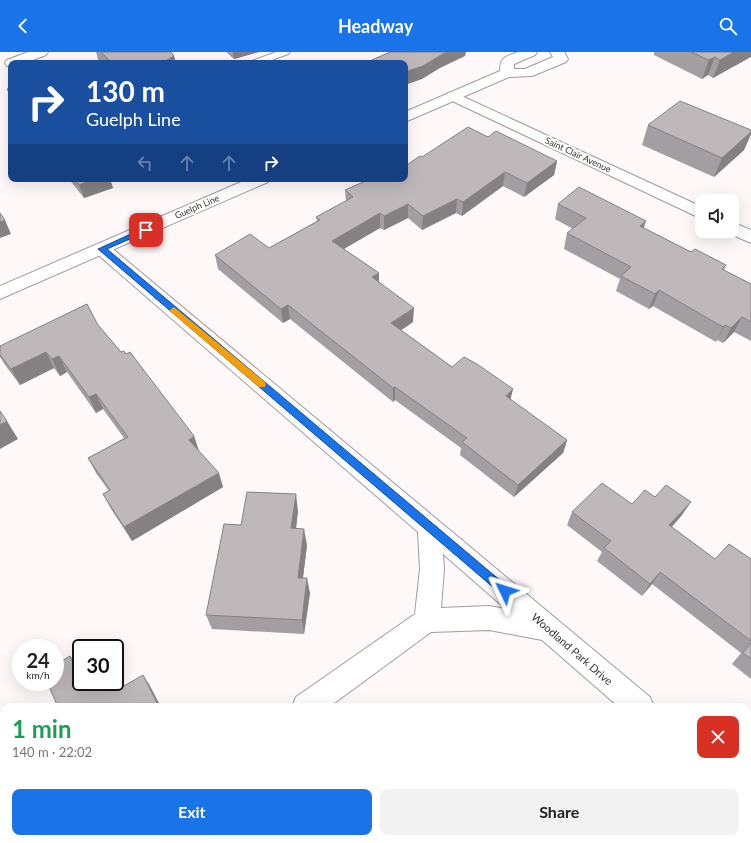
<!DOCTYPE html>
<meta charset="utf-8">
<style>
:root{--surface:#fff;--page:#f2f2f2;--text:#202124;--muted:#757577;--accent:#1a73e8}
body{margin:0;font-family:Lato,sans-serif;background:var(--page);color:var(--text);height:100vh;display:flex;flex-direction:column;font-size:15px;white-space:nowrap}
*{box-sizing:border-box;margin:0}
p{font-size:13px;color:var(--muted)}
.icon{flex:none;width:22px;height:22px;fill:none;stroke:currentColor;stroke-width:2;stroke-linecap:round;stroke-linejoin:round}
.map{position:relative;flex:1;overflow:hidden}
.sheet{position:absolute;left:0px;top:651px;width:751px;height:140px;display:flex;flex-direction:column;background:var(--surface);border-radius:12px 12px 0 0;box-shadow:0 4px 16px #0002}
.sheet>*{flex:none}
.guide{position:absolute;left:8px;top:8px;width:400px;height:122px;border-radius:8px;box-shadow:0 4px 16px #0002;background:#1a4fa0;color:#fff;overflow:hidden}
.tools{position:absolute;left:695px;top:142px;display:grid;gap:8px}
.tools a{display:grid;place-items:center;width:44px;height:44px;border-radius:8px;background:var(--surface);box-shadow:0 4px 16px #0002;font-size:20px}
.speed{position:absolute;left:12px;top:587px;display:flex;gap:8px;font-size:20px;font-weight:700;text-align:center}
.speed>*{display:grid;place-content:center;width:52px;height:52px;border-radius:50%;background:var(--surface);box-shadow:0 4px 16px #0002;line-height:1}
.speed small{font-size:10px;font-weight:400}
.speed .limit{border:2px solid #111;border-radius:6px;background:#fff;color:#111}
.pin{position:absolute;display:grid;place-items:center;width:34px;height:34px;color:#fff;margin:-17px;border-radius:8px;box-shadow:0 2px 6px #0006}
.me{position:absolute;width:44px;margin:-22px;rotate:311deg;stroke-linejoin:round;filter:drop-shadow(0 0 3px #0008)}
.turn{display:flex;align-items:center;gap:14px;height:84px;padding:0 12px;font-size:18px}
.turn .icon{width:52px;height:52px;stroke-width:2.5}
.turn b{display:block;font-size:28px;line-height:34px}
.lanes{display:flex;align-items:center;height:38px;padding:0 12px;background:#0003;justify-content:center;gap:20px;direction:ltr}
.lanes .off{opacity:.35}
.round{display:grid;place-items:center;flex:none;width:42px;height:42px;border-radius:8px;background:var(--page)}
.head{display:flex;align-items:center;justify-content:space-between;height:68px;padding:0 12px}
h1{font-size:24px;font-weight:700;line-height:30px;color:#1e9e55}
.cta{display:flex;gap:8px;margin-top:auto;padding:8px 12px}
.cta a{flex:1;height:46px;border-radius:8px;background:var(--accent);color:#fff;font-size:16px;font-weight:700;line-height:46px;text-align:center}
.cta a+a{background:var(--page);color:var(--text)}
header{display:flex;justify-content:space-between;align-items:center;height:52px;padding:0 12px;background:var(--accent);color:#fff;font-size:18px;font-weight:700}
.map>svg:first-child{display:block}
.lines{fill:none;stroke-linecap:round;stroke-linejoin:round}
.service-casing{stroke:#a29b9c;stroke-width:2}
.minor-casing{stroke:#a29b9c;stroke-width:2}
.secondary-casing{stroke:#a29b9c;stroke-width:2}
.service{fill:#fff;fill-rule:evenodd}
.minor{fill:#fff;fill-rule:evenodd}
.secondary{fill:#fff;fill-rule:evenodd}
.wall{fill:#a39ea1}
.shaded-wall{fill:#858183}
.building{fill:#beb8bb;stroke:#858183}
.route{fill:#1a73e8;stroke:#114b97}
.slow{fill:#f59e0b}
.labels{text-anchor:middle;stroke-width:4;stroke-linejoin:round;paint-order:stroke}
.far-street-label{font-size:9px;fill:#373435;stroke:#fff}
.street-label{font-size:11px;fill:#373435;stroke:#fff}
</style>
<header><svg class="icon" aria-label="back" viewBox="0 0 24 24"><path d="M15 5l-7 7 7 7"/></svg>Headway<svg class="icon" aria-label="search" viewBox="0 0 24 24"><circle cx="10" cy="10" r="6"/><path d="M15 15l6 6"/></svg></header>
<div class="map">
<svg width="751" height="791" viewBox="0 0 751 791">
<rect width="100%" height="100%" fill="#fff8f9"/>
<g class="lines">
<defs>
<path id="service" d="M 276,0 L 290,0 L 288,2 L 264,11 L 250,11 L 252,9 Z"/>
<path id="minor" d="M 28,0 L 48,0 L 46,3 L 25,11 L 11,11 L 11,15 L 7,14 L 5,11 L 7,8 Z
M 453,40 L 702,155 L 702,167 L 448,47 L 446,44 L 448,41 Z
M 732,170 L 751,178 L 751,191 L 726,180 L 732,179 Z
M 102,191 L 108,193 L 650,645 L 654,655 L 619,655 L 542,588 L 489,578 L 431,580 L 329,655 L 292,655 L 296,645 L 415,562 L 420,517 L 418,480 L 96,201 L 93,197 L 96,193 ZM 443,502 L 506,557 L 489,554 L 441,556 L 444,517 Z
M 747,747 L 751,749 L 751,781 L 747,779 Z
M 103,787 L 137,787 L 135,791 L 101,791 Z"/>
<path id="secondary" d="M 518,0 L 537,0 L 535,3 L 514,12 L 514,17 L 525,17 L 553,5 L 550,0 L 564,0 L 568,7 L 566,10 L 532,24 L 509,25 L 405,70 L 405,60 L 500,19 C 500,4 506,5 518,0 Z
M 248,127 L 270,127 L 268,130 L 0,247 L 0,234 Z"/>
</defs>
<use href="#service" class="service-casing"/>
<use href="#minor" class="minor-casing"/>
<use href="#secondary" class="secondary-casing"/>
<use href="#service" class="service"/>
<use href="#minor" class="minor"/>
<use href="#secondary" class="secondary"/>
</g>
<path class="wall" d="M 96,0 L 171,0 L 174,4 L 176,11 L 99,11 Z
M 226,0 L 259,0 L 234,7 Z
M 654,0 L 751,0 L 713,26 L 708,23 L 702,27 L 654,3 Z
M 8,29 L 11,29 L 11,48 L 7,37 L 11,36 Z
M 648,73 L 751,78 L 751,82 L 744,98 L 714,125 L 642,93 Z
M 488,85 L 557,109 L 554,123 L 524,145 L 503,134 L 462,164 L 456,161 L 422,178 L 408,166 L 384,178 L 380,176 L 344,197 L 379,221 L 379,230 L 413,270 L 401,278 L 452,315 L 511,348 L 567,388 L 563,401 L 514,445 L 460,403 L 461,396 L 395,348 L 393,350 L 290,267 L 283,271 L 218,217 L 215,203 L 269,196 L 317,169 L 316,165 L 346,149 L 345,138 L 405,127 L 422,105 Z
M 69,127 L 110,127 L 113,136 L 84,146 Z
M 558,152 L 644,176 L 691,200 L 726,213 L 724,218 L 751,232 L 751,289 L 734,280 L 723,291 L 717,288 L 716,290 L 653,254 L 649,257 L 616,239 L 620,227 L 564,197 L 567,181 L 573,177 L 555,167 Z
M 98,273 L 194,384 L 199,399 L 223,435 L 132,489 L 111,457 L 103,442 L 109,439 L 96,421 L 88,406 L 124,386 L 103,357 L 96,361 L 67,320 L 60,324 L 54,316 L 20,333 L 5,313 L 0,305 L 0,294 Z
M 655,445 L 682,463 L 672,475 L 715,507 L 751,507 L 751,627 L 732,612 L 741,601 L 652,532 L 642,544 L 597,509 L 602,500 L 567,473 L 572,460 L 632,452 Z
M 298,459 L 296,477 L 307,493 L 303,526 L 310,541 L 304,582 L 212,577 L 206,563 L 241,473 Z
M 587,787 L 605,787 L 609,791 L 583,791 Z"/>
<path class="shaded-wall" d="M 233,0 L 259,0 L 234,7 Z
M 447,0 L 466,0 L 465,4 L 440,16 L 422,27 L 405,33 L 405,20 Z
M 734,0 L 751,0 L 751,5 L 713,26 L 720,8 Z
M 174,4 L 176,11 L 162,11 Z
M 715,5 L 708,23 L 702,27 L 709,8 Z
M 751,80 L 751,82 L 744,98 L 714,125 L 722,106 Z
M 557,109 L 554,123 L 524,145 L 527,131 Z
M 505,120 L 503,134 L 462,164 L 463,150 Z
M 94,127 L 110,127 L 113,136 L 84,146 L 79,133 Z
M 457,147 L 456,161 L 422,178 L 423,164 Z
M 408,152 L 408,166 L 384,178 L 384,164 Z
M 380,161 L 380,176 L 333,203 L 332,189 Z
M 5,168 L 11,182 L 0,186 L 0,170 Z
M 646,169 L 641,184 L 640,174 Z
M 379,221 L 379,235 L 372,225 Z
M 659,238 L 653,254 L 649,257 L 655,242 Z
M 288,253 L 290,267 L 283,271 L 281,257 Z
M 414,256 L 413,270 L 391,285 L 391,271 Z
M 742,265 L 734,280 L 723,291 L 731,276 Z
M 725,273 L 717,288 L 716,290 L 723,275 Z
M 46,300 L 54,316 L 20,333 L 11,317 Z
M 59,304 L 67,320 L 60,324 L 52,307 Z
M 395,335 L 395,348 L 393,350 L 393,336 Z
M 513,337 L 510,350 L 506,344 Z
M 96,342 L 103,357 L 96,361 L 89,345 Z
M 7,369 L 18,387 L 0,397 L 0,373 Z
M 194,384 L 199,400 L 189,388 Z
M 567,388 L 563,401 L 514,445 L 518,433 Z
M 219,421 L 223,435 L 132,489 L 124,475 Z
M 296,442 L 298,459 L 294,492 L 291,476 Z
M 691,450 L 682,463 L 661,486 L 669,473 Z
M 304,477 L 307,493 L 301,541 L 298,526 Z
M 660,520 L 652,532 L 642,544 L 650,532 Z
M 307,526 L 310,541 L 304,582 L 302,568 Z
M 70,604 L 78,613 L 81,619 L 77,619 Z
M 115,616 L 128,644 L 122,635 L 115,622 Z
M 143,623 L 149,632 L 161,655 L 159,655 Z"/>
<path class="building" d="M 101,0 L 171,0 L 174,4 L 162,11 L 112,11 Z
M 390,0 L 447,0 L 441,3 L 423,14 L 405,20 L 405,11 L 365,11 Z
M 691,0 L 734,0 L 720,8 L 715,5 L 709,8 Z
M 8,29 L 11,29 L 11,33 Z
M 11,36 L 11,42 L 7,37 Z
M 680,49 L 751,78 L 751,80 L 722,106 L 648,73 Z
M 468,75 L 488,85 L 496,79 L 557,109 L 527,131 L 505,120 L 463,150 L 457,147 L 423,164 L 408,152 L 384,164 L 380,161 L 332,189 L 379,221 L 372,225 L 414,256 L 391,271 L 452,315 L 464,305 L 477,312 L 513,337 L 506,344 L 567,388 L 518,433 L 462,390 L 467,386 L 395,335 L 393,336 L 288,253 L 281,257 L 215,203 L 250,182 L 269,196 L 320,168 L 316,165 L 353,145 L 345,138 L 370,127 L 405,127 L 405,114 L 420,104 L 422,105 Z
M 74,127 L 94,127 L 79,133 Z
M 579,135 L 646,169 L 640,174 L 691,200 L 695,197 L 726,213 L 722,217 L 751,232 L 751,270 L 742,265 L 731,276 L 725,273 L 723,275 L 659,238 L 655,242 L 621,224 L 631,215 L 567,181 L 586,166 L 558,152 Z
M 0,161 L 5,168 L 0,170 Z
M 87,252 L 98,273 L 121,300 L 124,299 L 126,302 L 130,300 L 194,384 L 189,388 L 219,421 L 124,475 L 103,442 L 110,438 L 88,406 L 128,385 L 96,342 L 89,345 L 59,304 L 52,307 L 46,300 L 11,317 L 0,303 L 0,294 Z
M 0,359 L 7,369 L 0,373 Z
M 602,431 L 632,452 L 645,438 L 655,445 L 666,433 L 691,450 L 669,473 L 715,507 L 729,492 L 751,507 L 751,589 L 660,520 L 650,532 L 604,496 L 611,489 L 572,460 Z
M 247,440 L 296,442 L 291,476 L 304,477 L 298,526 L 307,526 L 302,568 L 206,563 L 224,472 L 241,473 Z
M 751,591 L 751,607 L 743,601 Z
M 70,604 L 77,619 L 81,617 L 81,630 L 115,630 L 115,622 L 122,635 L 143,623 L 159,655 L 58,655 L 47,630 L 55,630 L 55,613 Z
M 327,787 L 374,787 L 377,791 L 322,791 Z
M 396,787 L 496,787 L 496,791 L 396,791 Z
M 589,787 L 605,787 L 609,791 L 585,791 Z"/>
<path class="route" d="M 146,175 L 149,178 L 148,179 L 107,197 L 508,535 L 510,539 L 508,542 L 505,543 L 501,542 L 98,197 Z"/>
<path class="slow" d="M 174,255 L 265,330 L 266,332 L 265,335 L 259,335 L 171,260 L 170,258 Z"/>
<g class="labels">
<g class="far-street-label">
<text transform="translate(578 103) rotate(25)" y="3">Saint Clair Avenue</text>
<text transform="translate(197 155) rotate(-23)" y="3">Guelph Line</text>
</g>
<g class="street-label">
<text transform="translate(572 597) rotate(41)" y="4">Woodland Park Drive</text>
</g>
</g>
</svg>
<div class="tools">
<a><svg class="icon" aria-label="sound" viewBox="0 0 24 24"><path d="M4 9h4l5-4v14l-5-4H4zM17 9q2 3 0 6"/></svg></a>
</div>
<div class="speed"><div>24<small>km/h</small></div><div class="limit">30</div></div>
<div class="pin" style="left:146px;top:178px;background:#d93025"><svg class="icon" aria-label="arrive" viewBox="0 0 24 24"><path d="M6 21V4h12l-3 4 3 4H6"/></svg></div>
<svg class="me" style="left:505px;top:539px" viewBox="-20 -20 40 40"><path d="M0-17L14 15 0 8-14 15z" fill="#1a73e8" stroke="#fff" stroke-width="4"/></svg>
<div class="guide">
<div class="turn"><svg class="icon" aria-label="right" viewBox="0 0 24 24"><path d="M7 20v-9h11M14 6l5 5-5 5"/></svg><div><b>130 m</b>Guelph Line</div></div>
<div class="lanes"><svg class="icon off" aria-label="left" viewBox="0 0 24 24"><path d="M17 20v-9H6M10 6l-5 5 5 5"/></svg><svg class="icon off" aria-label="ahead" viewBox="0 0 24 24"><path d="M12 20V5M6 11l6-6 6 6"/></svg><svg class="icon off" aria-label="ahead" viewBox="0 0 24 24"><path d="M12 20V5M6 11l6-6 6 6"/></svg><svg class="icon" aria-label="right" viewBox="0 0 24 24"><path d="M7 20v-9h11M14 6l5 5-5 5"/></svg></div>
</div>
<section class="sheet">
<div class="head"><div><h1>1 min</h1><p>140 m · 22:02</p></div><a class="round" style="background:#d93025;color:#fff"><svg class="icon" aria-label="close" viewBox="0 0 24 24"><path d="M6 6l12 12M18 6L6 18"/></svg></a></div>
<div class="cta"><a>Exit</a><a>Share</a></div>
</section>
</div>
